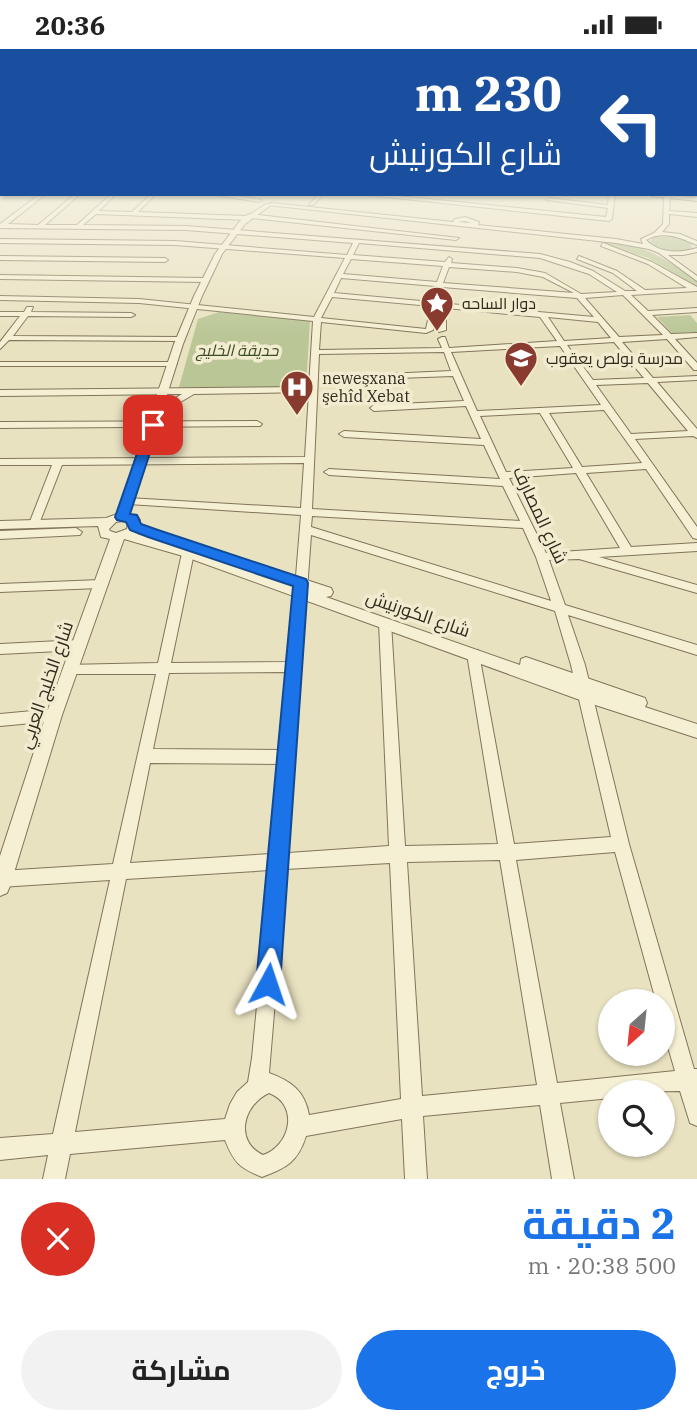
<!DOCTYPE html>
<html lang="ar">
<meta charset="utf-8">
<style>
:root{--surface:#fff;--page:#f2f2f2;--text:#222;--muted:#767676;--accent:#1a73e8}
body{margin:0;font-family:"IBM Plex Serif",Cairo,serif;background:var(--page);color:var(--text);direction:rtl;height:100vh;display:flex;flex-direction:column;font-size:26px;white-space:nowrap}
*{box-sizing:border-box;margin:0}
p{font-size:23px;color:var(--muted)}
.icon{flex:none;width:38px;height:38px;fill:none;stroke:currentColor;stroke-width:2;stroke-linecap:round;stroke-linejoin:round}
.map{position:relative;height:1130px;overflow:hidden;direction:ltr}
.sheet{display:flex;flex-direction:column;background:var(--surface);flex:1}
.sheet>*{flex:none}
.top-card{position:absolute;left:0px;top:0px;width:698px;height:147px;box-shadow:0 2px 5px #0004;direction:rtl;background:#1a4fa0;color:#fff;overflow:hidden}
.needle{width:46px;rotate:207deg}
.buttons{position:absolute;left:598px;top:940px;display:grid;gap:14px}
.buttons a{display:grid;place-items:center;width:77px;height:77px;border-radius:50%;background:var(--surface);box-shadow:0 2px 5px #0004;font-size:35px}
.pin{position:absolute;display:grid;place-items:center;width:60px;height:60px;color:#fff;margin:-30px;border-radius:14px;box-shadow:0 4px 10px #0006}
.me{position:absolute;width:77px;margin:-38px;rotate:5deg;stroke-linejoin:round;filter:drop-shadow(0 0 5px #0008)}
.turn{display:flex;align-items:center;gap:24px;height:147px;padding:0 21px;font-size:32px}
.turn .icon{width:91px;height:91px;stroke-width:2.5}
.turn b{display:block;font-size:49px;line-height:60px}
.round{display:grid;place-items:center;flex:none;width:74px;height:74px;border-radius:37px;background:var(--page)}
.overview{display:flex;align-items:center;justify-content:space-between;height:119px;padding:0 21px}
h1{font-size:42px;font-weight:700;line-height:52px;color:var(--accent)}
.button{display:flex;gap:14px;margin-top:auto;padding:14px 21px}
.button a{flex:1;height:80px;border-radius:42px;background:var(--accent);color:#fff;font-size:28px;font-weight:700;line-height:80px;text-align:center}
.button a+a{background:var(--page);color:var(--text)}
.status{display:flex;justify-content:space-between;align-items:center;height:49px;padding:0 35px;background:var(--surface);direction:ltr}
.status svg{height:19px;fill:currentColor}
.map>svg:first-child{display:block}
.green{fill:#bac696}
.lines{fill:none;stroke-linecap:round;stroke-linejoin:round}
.minor-casing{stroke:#81745a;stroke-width:2}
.tertiary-casing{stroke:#81745a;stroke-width:2}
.secondary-casing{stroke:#62553e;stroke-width:2}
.minor{fill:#f5efd3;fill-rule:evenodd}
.tertiary{fill:#f5efd3;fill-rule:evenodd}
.secondary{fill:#f5efd3;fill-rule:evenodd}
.route{fill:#1a73e8;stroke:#114b97;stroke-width:2}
.labels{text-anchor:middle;stroke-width:7;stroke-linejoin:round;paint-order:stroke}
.far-poi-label{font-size:16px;fill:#322a1d;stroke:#f1ecd0;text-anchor:start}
.far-park-label{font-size:16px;font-style:italic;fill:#3e4c26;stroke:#f1ecd0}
.street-label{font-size:18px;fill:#322a1d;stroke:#f1ecd0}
</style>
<div class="status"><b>20:36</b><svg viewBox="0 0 49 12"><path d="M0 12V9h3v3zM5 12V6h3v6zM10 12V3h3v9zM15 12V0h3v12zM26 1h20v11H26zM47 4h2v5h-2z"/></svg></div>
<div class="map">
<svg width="697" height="1130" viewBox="0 0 697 1130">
<rect width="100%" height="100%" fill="#e9e2c1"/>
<path class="green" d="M 669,187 L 691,194 L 692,199 C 678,204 661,203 650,192 L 654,188 Z
M 596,192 C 636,191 666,209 697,232 L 697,237 L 648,209 Z
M 219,263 L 310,272 L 306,338 L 179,338 L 198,270 Z
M 690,266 L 697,274 L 697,283 L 672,284 L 657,268 Z"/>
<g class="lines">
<defs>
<path id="minor" d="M 0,131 L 2,132 L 2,135 L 0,135 Z
M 696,134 L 697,134 L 697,138 L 696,138 Z
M 40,145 L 46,145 L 8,175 L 38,176 L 75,145 L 80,145 L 45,176 L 77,176 L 111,145 L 116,145 L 99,162 L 132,163 L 151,145 L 156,145 L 138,163 L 246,167 L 249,165 L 459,189 L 456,191 L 251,169 L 248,171 L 96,165 L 83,176 L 186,177 L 540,205 L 570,213 L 593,222 L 625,242 L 637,242 L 613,224 L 577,210 L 579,207 L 617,222 L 645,241 L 687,239 L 648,215 L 601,197 L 603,194 L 652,213 L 697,238 L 697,242 L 631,246 L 648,262 L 697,259 L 697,263 L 652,266 L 671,285 L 697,284 L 697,288 L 675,290 L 697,314 L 697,321 L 694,321 L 667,290 L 622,293 L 653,329 L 697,327 L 697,331 L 657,333 L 697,380 L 697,389 L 693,387 L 635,390 L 697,478 L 697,490 L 693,489 L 646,420 L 586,424 L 631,498 L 697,494 L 697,502 L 599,508 L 697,536 L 697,544 L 579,510 L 549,511 L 565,556 L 697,596 L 697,606 L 568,566 L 585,616 L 629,795 L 694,1020 L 697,1020 L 697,1077 L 690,1074 L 680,1042 L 611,1043 L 611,1049 L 560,1054 L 574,1130 L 552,1130 L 540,1056 L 423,1067 L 427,1130 L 405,1130 L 402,1070 L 306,1087 C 298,1113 286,1119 262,1128 C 240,1119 234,1114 225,1091 L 70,1105 L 65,1130 L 43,1130 L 48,1106 L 0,1111 L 0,1089 L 53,1085 L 110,831 L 0,838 L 0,822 L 113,815 L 156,625 L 71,625 L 66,624 L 64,620 L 66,616 L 158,614 L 182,504 L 188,500 L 194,504 L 171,614 L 289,613 L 301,466 L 128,455 L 123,452 L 128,449 L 301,459 L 304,414 L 62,416 L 39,475 L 34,479 L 29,475 L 52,416 L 0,416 L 0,410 L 305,408 L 309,343 L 194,345 L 157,367 L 153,364 L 154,362 L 182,345 L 0,347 L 0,341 L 309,338 L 313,272 L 139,254 L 0,251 L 0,247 L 139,250 L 314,268 L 345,209 L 175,196 L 0,194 L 0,190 L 175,192 L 347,206 L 353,194 L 186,181 L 0,179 L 0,175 ZM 359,194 L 540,209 L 589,225 L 617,243 L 581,245 L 545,224 L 517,219 L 451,214 L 452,210 L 449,208 L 445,213 L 353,206 ZM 351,210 L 443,217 L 437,233 L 343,225 ZM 449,218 L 517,223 L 543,228 L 574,244 L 443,234 ZM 341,229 L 435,237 L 432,253 L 334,244 ZM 442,238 L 577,249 L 594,268 L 439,254 ZM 623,246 L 663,286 L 619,288 L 585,249 ZM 332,248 L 431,257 L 426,280 L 321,269 ZM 438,258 L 439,283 L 446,281 L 446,259 L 540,268 L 557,292 L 449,299 L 445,288 L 442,288 L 438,290 L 442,299 L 319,301 L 321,273 L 426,284 L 433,281 ZM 548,268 L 598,273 L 611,289 L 564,292 ZM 614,293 L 644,329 L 593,331 L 567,296 ZM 560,297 L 601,356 L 477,362 L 451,303 ZM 444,303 L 451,322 L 342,327 L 338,329 L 342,331 L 453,327 L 464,352 L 374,356 L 370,359 L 374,362 L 466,357 L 481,390 L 344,382 L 339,385 L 344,388 L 484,396 L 500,430 L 329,420 L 324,423 L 329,426 L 503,437 L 520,472 L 312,460 L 319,305 ZM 648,334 L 688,382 L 631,385 L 596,336 ZM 604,361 L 642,414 L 582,418 L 549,364 ZM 540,364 L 573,419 L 506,423 L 480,367 ZM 576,424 L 620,499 L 546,504 L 509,429 ZM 312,467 L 523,479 L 536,508 L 551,552 L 311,478 ZM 311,486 L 555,562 L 571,616 L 611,788 L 514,795 L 479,605 L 478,601 L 468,601 L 467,605 L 498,795 L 405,797 L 391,574 L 389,571 L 381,571 L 379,574 L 389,797 L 288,804 ZM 288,623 L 281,701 L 153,700 L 169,624 ZM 150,714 L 280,715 L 271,805 L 130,814 ZM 615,803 L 656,952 L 663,952 L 663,981 L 675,1022 L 557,1034 L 516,811 ZM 500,811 L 537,1036 L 422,1047 L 407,813 ZM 390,814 L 401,1050 L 309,1066 C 305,1042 291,1032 269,1024 L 286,820 ZM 270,821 L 252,1009 L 248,1033 L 237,1043 L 230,1055 L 225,1070 L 75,1083 L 126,830 ZM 269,1044 C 300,1056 290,1097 263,1106 C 234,1092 243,1056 269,1044 Z
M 209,145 L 226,145 L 262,151 L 259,153 Z
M 319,145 L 324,145 L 313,156 L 309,156 Z
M 358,145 L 378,145 L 606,168 L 608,159 L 546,151 L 549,149 L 608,156 L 609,145 L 615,145 L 612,170 L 609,172 Z
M 667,147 L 670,149 L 669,162 L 697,164 L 697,168 L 669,165 L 669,175 L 662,183 L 680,185 L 697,192 L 697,196 C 680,189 664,181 646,191 C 660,205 680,204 697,199 L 697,203 L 683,206 L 668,206 L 697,227 L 697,232 L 659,204 L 649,200 L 616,194 L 268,156 L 271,154 L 453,173 L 455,170 L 465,168 L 479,173 L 478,176 L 616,190 L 643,195 L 641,190 L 654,184 L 663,175 L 664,149 ZM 465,172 L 471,174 L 458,173 Z
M 0,207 L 165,209 L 168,211 L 165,213 L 0,211 Z
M 0,226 L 205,229 L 208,231 L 205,233 L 0,230 Z
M 27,258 L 33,258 L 31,263 L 131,264 L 135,266 L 131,268 L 28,267 L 13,287 L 181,288 L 185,290 L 181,292 L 9,291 L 0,300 L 0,293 L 20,267 L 0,267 L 0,263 L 24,263 Z
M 0,313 L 173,313 L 177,315 L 173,317 L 0,317 Z
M 257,372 L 262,375 L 260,377 L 0,379 L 0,373 Z
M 100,531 L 106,535 L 100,539 L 0,543 L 0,535 Z
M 80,591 L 85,592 L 86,596 L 85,600 L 80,601 L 0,605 L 0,595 Z
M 54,660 L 59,662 L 61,666 L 59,670 L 54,672 L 0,677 L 0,665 Z"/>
<path id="tertiary" d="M 2,141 L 2,145 L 0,146 L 0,142 Z
M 266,155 L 271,156 L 245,175 L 222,205 L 202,247 L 183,295 L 129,466 L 138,468 L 140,471 L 137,485 L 193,501 L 277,531 L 277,525 L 282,523 L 331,539 L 333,543 L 331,547 L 326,548 L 520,616 L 521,610 L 526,608 L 645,649 L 647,654 L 645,658 L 697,675 L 697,689 L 580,651 L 183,507 L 124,490 L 62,666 L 10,837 L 7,844 L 0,847 L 0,807 L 46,666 L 110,490 L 101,488 L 98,477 L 0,480 L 0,472 L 106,469 L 117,465 L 174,295 L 194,247 L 215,205 L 240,172 ZM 122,472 L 128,473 L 127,480 L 116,484 L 110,482 L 109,480 L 116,473 Z
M 76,479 L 82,483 L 80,486 L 0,490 L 0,482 Z"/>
<path id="secondary" d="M 648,145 L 697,148 L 697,152 L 651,147 Z"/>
</defs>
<use href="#minor" class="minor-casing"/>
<use href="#tertiary" class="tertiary-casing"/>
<use href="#secondary" class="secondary-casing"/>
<use href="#minor" class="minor"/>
<use href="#tertiary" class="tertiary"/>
<use href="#secondary" class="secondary"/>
</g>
<linearGradient id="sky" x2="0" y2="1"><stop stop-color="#8cb7d5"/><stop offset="0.45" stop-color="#f5f2e3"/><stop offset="1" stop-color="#f5f2e3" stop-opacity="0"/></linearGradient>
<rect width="697" height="286" fill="url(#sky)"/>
<path class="route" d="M 153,372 L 159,376 L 130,465 L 137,466 L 141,475 L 158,481 L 306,530 L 308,534 L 280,935 L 277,944 L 268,947 L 260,944 L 256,935 L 293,537 L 148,488 L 130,481 L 126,473 L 117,471 L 115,468 L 147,376 Z"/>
<defs>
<symbol id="sight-pin" viewBox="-11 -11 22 30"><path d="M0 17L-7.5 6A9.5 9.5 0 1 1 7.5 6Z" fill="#8a3b30" stroke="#f1ecd0"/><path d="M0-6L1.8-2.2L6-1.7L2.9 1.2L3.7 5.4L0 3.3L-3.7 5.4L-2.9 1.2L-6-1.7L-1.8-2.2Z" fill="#fff"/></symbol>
<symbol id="school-pin" viewBox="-11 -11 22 30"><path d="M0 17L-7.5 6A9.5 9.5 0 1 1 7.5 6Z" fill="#8a3b30" stroke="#f1ecd0"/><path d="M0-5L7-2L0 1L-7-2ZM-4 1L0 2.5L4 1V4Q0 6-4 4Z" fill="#fff"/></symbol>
<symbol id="hospital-pin" viewBox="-11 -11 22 30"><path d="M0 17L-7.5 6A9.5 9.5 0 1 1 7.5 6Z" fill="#8a3b30" stroke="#f1ecd0"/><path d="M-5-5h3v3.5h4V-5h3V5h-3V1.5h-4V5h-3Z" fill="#fff"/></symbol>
</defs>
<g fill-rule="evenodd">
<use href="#sight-pin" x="418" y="235" width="38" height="52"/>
<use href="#school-pin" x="502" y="290" width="38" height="52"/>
<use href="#hospital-pin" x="278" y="319" width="38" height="52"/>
</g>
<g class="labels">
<g class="far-poi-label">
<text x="462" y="260">دوار الساحه</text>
<text x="546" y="315">مدرسة بولص يعقوب</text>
<text x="322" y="335">neweşxana<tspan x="322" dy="18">şehîd Xebat</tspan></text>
</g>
<g class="far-park-label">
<text x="237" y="307">حديقة الخليج</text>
</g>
<g class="street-label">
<text transform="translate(540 466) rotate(65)" y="6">شارع المصارف</text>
<text transform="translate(418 565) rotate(19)" y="6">شارع الكورنيش</text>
<text transform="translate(46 636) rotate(-71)" y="6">شارع الخليج العربي</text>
</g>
</g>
</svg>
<div class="buttons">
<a><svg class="needle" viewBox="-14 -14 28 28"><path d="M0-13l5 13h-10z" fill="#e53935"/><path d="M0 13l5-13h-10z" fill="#767676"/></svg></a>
<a><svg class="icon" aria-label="search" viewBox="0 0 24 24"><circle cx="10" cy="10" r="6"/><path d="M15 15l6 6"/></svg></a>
</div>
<div class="pin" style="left:153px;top:376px;background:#d93025"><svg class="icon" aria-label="arrive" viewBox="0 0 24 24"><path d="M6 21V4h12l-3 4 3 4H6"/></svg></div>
<svg class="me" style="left:268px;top:935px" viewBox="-20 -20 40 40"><path d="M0-17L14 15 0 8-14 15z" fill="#1a73e8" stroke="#fff" stroke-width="4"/></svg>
<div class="top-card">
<div class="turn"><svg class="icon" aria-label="left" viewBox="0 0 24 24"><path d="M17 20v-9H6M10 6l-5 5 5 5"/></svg><div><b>230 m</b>شارع الكورنيش</div></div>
</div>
</div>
<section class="sheet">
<div class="overview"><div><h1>2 دقيقة</h1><p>500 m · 20:38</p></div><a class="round" style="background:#d93025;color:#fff"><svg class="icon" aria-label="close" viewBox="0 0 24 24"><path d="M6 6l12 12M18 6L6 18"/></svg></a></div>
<div class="button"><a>خروج</a><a>مشاركة</a></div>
</section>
